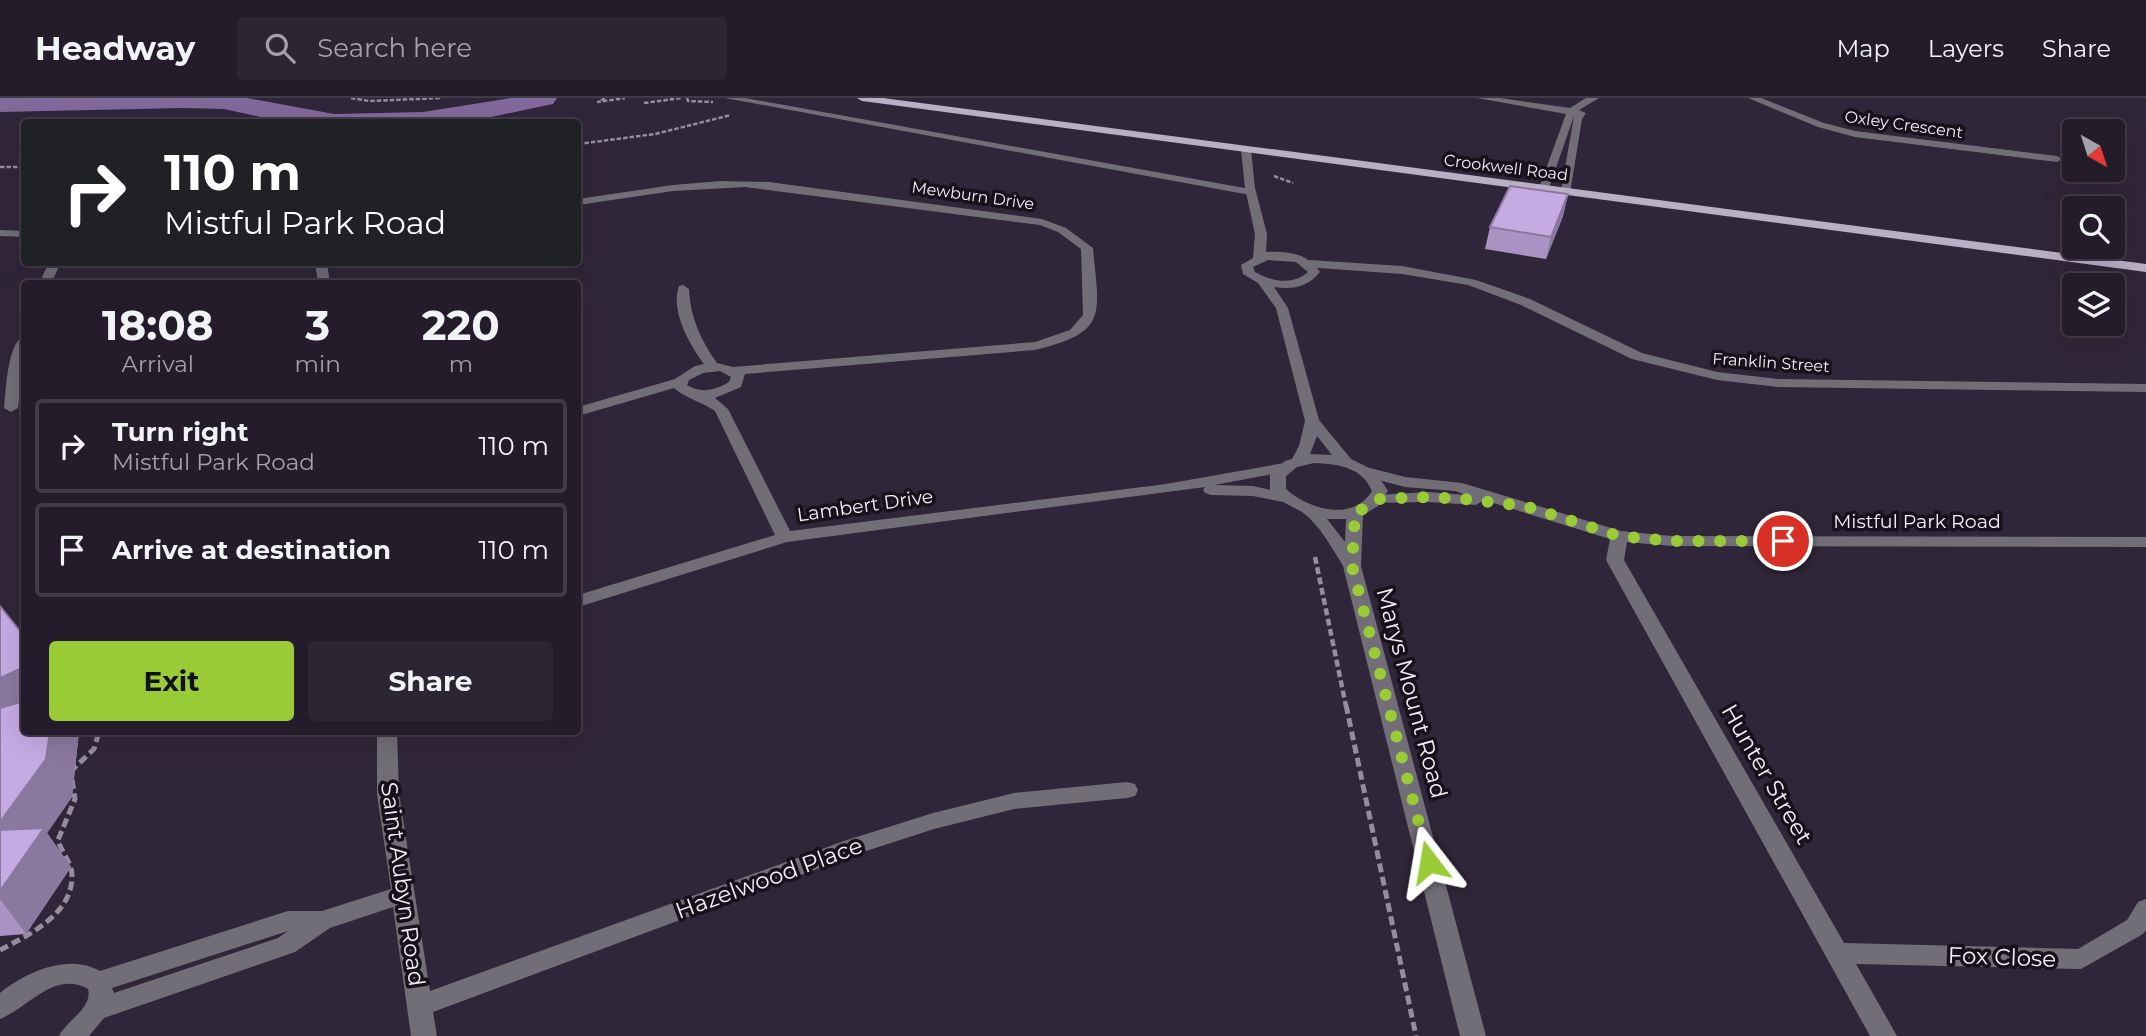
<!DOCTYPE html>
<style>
:root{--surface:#241c2b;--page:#2c2533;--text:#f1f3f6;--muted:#a3a1a9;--line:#413a47;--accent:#99cb36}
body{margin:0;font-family:Montserrat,sans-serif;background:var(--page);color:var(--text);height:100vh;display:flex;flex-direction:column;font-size:26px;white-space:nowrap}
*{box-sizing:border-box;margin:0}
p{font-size:23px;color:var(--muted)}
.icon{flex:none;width:38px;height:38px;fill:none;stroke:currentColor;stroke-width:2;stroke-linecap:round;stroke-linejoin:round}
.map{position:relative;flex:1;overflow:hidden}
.drawer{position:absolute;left:21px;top:182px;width:560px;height:455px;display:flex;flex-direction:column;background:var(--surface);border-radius:7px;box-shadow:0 7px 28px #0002,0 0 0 2px var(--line)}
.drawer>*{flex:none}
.guide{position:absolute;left:21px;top:21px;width:560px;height:147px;border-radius:7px;box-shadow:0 7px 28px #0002,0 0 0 2px var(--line);background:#202124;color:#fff;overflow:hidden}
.needle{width:46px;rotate:141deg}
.controls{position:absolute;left:2062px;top:21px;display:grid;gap:14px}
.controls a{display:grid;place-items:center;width:63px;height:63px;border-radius:7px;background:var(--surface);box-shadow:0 7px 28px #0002,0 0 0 2px var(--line);font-size:35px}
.pin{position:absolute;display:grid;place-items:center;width:60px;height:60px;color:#fff;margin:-30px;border:4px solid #fff;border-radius:50%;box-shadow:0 2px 7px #0007}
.me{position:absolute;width:77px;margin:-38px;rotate:346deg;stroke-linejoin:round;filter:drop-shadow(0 0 5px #0008)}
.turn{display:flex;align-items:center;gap:24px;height:147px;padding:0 28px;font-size:32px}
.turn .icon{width:91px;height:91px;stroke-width:2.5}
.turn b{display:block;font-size:49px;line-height:60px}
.eta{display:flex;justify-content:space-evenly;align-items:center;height:119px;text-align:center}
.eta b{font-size:42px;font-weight:700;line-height:49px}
.cta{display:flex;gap:14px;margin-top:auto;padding:14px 28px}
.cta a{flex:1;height:80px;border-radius:7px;background:var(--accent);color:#111;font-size:28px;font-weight:700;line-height:80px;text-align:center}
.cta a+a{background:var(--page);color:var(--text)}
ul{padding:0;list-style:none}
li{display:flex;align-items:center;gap:21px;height:94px;margin:0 14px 10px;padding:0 14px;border:4px solid var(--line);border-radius:7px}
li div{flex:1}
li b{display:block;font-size:26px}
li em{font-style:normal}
header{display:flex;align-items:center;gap:42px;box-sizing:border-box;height:98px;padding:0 35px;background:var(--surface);border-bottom:2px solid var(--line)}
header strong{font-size:33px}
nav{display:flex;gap:38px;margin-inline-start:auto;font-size:24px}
.search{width:490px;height:63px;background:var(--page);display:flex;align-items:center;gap:18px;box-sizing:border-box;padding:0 24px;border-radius:7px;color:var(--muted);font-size:26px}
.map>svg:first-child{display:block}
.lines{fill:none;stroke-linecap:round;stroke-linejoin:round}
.river{fill:#82699c;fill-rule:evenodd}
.path-far2{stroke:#958d9d;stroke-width:2.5;stroke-dasharray:4.5 2;stroke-linecap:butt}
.path-far1{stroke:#958d9d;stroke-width:4.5;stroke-dasharray:7 3.5;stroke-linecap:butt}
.path{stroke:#958d9d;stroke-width:5;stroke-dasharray:9 4.5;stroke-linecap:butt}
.minor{fill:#726e78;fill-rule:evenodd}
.tertiary{fill:#726e78;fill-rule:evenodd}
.primary{fill:#bab0c5;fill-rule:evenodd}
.wall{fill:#aa93c3}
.shaded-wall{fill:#8b789f}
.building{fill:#c6abe3;stroke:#8b789f;stroke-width:2}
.route{stroke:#99cb36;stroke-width:12;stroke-dasharray:0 21.6}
.labels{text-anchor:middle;stroke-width:7;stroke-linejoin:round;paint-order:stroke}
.far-street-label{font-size:16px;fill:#f4eefb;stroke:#16111a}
.street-label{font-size:19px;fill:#f4eefb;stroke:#16111a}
.near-street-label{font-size:23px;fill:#f4eefb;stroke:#16111a}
</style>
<header>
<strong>Headway</strong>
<div class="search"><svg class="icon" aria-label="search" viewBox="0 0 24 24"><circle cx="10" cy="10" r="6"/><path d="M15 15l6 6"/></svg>Search here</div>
<nav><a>Map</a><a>Layers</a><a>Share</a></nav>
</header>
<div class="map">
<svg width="2146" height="938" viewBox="0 0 2146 938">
<rect width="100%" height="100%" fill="#302639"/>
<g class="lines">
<path class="river" d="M 0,0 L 247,0 L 334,16 L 423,14 L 511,0 L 557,0 L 553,6 L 467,24 L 284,24 L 224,11 L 183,10 L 0,14 Z"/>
<path class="path-far2" d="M 351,0 L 369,3 L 442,0
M 605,0 L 598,4 L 625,0
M 687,0 L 688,3 L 713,4
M 644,5 L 681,0
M 578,46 L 655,36 L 731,17
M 0,69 L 24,69
M 1274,78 L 1293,85"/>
<path class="path-far1" d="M 1315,459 L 1346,608"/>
<path class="path" d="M 1346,607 L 1416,938
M 70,674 L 94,651 L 99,634
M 0,852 C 29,837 73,816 72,777 C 72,765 61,754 58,742 L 75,701 L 72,681"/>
<path class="minor" d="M 725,0 L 745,0 L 1250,91 L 1255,94 L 1250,97 Z
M 1477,0 L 1500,0 L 1570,10 L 1586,0 L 1599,0 L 1579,12 L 1586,15 L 1582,21 L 1570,95 L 1561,93 L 1574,18 L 1549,90 L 1544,93 L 1539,90 L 1566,16 Z
M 1748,0 L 1761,0 L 1824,25 L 1855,33 L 2057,58 L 2062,61 L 2057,64 L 1855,39 L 1818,29 Z
M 721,83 L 769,84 L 1042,121 L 1066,130 L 1093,150 C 1099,217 1109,234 1035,252 L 745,276 L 741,289 L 715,300 L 728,311 L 790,433 L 1166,386 L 1284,365 L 1292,370 L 1290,373 L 1214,387 L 1253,388 L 1289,396 L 1291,399 L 1283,404 L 1253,398 L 1211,397 L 1205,395 L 1203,392 L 1205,389 L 787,444 L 578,509 L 578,497 L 775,437 L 715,313 C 702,304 685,300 674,290 L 578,318 L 578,309 L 675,281 L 695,268 L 704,266 C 690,247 670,213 679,188 L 683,187 L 689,191 C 690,219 701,243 717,265 L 733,269 L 1035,244 L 1070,232 L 1083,217 L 1081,151 L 1058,134 L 1040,127 L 745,89 L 673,93 L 578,107 L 578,101 L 673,87 ZM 720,273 L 731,279 L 729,284 C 716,292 701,296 687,287 L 689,282 L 703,275 Z
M 0,132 L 24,133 L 24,139 L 0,138 Z
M 1309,162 L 1402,168 L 1476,182 L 1530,201 L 1642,255 L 1717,274 L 1778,281 L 2146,286 L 2146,294 L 1778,289 L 1717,282 L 1632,261 L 1521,207 L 1468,187 L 1402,176 L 1305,169 L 1305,163 Z
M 49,164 L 61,164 L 51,186 L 39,186 Z
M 315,164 L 327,164 L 330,186 L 318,186 Z
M 24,238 L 24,260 L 18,310 L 11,314 L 4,310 C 6,293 7,245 24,238 Z
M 1370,370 L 1405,379 L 1462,385 L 1621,433 L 1672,438 L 2146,439 L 2146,449 L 1672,448 L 1627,444 L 1624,462 L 1844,845 L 2078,851 L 2127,822 L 2138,804 L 2146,801 L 2146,832 L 2143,836 L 2081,871 L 1856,866 L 1897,938 L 1870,938 L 1606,462 L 1610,441 L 1484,402 L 1476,407 L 1428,404 L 1371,405 L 1369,402 L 1371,399 L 1377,397 L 1428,394 L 1467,397 L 1455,393 L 1405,389 L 1364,378 L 1362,375 L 1364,372 Z
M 377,634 L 397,634 L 399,696 L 430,893 L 844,743 L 933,715 L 1014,695 L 1127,684 L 1135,686 L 1138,692 L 1135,698 L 1127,700 L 1014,711 L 934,731 L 860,755 L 433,914 L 437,938 L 411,938 L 393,809 L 330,830 L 295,854 L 104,920 L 89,938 L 59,938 C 66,923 93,910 88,891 C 54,872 27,911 0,921 L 0,895 C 26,874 68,855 100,873 L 288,813 L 322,813 L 391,791 L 377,696 ZM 288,833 L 278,840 L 114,895 L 112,890 Z"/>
<path class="tertiary" d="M 1246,49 L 1251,52 L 1255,90 L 1267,136 L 1266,154 C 1288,153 1308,155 1320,174 C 1308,189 1292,192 1274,189 L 1288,210 L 1319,322 L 1351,361 L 1375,373 L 1388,393 L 1378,408 L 1363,417 L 1361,468 L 1486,938 L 1460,938 L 1343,468 C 1332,450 1320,427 1302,414 C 1290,407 1279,404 1270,392 L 1270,377 L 1285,363 L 1292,361 L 1299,348 L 1305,323 L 1276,210 L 1258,185 L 1243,176 L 1241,167 L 1253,160 L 1255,136 L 1245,90 L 1241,52 ZM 1268,162 L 1296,164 L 1308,174 C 1293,188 1271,183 1255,174 L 1253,169 ZM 1317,338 L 1332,357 L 1310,356 ZM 1314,365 C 1338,366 1362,369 1372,393 C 1353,424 1309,412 1286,391 L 1286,378 L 1297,369 ZM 1327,421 L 1346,421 L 1345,444 Z"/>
<path class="primary" d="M 857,0 L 883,0 L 2146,166 L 2146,174 L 862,3 Z"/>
</g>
<path class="wall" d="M 1568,96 L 1563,118 L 1546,161 L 1485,151 L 1490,129 Z
M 0,508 L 24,634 L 79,634 L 72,699 L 47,735 L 71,769 L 26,836 L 0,838 Z"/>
<path class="shaded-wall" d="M 1568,96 L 1563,118 L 1546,161 L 1551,139 Z
M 24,569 L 24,618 L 0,630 L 0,580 Z
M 50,634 L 79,634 L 72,699 L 47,735 L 71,769 L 26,836 L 0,801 L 0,724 Z"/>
<path class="building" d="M 1510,88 L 1568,96 L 1551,139 L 1490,129 Z
M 0,508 L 24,538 L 24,569 L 0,580 Z
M 24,603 L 24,634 L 50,634 L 46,661 L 0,724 L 0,610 Z
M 44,730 L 0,793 L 0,732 Z"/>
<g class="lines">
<path class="route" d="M 1429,764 L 1352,468 L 1355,414 L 1368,409 L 1377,401 L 1428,399 L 1464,401 L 1525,408 L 1619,438 L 1672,443 L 1783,443"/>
</g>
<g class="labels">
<g class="far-street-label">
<text transform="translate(1904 26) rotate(8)" y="6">Oxley Crescent</text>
<text transform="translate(1506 69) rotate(7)" y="6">Crookwell Road</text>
<text transform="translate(973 97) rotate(8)" y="6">Mewburn Drive</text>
<text transform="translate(1771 264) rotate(4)" y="6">Franklin Street</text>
</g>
<g class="street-label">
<text transform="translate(865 407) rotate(-8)" y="7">Lambert Drive</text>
<text x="1917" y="430">Mistful Park Road</text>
</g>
<g class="near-street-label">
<text transform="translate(1412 595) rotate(75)" y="8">Marys Mount Road</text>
<text transform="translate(1767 676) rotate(60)" y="8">Hunter Street</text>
<text transform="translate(769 780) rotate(-20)" y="8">Hazelwood Place</text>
<text transform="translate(403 786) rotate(82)" y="8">Saint Aubyn Road</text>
<text transform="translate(2002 859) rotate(2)" y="8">Fox Close</text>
</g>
</g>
</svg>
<div class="controls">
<a><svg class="needle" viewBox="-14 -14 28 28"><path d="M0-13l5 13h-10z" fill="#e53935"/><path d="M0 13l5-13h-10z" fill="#a3a1a9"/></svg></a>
<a><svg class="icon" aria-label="search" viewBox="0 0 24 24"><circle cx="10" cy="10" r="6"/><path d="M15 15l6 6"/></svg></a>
<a><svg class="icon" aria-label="layers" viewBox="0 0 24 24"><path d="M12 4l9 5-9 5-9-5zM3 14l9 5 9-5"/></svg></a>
</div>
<div class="pin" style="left:1783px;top:443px;background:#d93025"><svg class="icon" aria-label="arrive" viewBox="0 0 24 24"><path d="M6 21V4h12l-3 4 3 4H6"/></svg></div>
<svg class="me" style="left:1429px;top:764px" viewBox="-20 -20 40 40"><path d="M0-17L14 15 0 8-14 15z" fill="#99cb36" stroke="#fff" stroke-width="4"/></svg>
<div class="guide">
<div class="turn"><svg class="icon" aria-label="right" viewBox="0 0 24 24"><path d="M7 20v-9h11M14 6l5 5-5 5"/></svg><div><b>110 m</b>Mistful Park Road</div></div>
</div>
<section class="drawer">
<div class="eta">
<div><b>18:08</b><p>Arrival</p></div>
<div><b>3</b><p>min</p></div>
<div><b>220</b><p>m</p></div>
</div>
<ul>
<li><svg class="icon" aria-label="right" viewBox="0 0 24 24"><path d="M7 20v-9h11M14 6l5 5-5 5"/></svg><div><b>Turn right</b><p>Mistful Park Road</p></div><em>110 m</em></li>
<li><svg class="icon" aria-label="arrive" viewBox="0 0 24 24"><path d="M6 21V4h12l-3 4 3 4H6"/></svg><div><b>Arrive at destination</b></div><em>110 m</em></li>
</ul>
<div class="cta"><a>Exit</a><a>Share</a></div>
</section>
</div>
